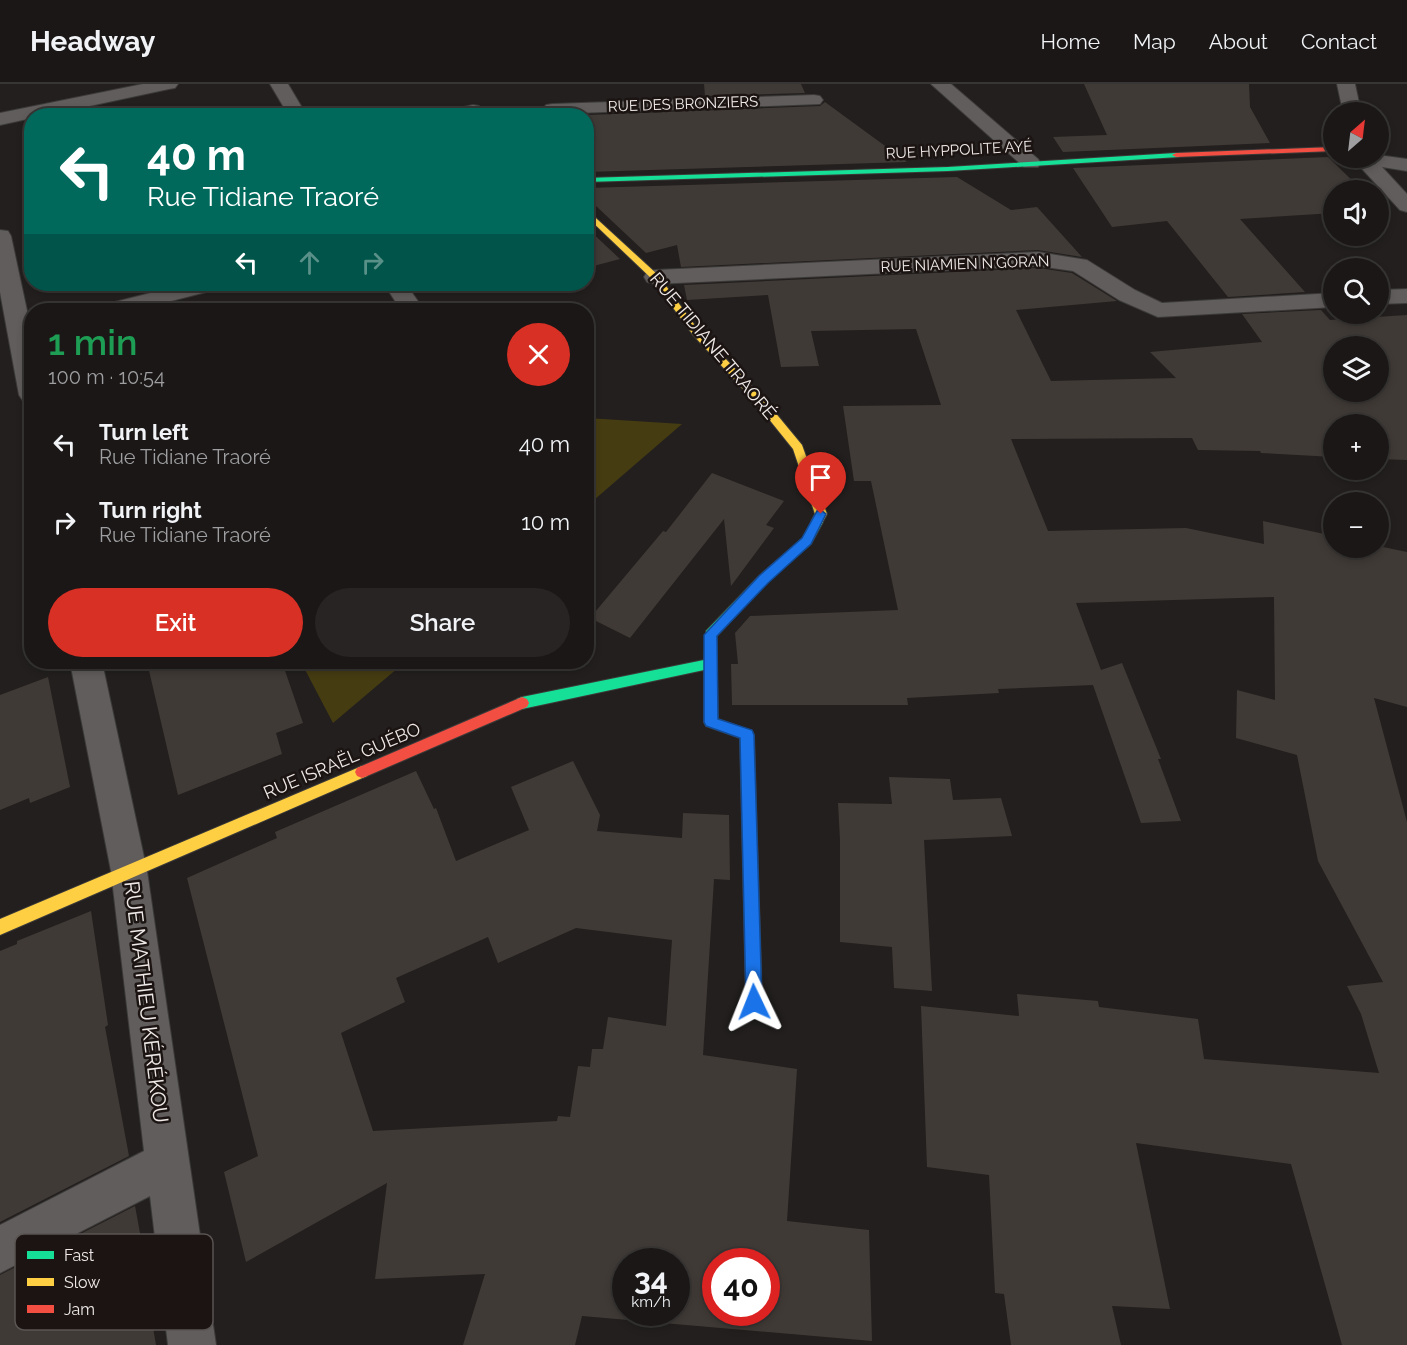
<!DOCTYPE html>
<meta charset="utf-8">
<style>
:root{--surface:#1a1716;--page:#272423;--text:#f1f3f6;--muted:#9f9fa1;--line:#383635;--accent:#d93025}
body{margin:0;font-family:Raleway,sans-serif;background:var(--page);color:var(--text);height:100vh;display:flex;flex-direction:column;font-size:22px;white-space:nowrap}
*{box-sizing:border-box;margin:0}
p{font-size:20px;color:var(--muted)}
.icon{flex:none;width:33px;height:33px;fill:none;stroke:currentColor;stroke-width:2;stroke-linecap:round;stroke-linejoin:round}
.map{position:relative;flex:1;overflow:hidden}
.sheet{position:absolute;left:24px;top:219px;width:570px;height:366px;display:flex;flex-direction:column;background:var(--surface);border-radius:24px;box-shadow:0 3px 9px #0003,0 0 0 2px var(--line)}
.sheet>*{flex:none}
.banner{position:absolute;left:24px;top:24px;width:570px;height:183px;border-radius:24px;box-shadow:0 3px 9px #0003,0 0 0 2px var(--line);background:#00695c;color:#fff;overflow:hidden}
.needle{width:39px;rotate:28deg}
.fabs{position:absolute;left:1323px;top:18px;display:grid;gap:12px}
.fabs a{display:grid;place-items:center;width:66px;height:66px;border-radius:50%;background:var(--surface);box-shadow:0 3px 9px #0003,0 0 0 2px var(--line);font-size:30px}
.speed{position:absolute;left:612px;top:1164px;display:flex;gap:12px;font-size:30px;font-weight:700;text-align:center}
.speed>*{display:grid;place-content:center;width:78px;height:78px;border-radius:50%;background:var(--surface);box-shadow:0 3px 9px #0003,0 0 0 2px var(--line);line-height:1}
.speed small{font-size:15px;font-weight:400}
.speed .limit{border:9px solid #d22;background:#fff;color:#111}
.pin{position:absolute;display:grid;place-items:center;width:51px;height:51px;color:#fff;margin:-62px -26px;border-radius:50% 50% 50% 0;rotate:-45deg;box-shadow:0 0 6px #0007}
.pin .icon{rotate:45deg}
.me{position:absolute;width:66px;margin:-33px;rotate:358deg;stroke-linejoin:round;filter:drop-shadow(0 0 4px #0008)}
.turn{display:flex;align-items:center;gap:21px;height:126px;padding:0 24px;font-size:27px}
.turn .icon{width:78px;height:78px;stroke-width:2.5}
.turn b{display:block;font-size:42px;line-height:51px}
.lanes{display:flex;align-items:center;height:57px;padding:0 24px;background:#0003;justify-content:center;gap:30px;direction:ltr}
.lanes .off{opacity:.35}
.round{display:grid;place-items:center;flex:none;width:63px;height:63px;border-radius:32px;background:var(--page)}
.overview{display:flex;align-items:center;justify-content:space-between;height:102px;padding:0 24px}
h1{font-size:36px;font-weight:600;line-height:45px;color:#1e9e55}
.button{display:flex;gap:12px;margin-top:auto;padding:12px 24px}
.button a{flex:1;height:69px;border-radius:36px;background:var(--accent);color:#fff;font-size:24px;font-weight:600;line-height:69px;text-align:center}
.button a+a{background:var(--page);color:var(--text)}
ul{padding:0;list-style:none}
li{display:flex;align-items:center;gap:18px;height:78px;padding:0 24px}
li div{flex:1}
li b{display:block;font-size:22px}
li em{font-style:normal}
header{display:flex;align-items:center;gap:36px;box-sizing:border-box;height:84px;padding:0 30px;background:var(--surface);border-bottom:2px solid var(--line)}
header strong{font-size:28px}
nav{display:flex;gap:33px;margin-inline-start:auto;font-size:21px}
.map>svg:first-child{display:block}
.green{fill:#453c12}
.building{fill:#403a36;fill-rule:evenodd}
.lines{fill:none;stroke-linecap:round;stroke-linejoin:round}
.street-casing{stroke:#3c3a39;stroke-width:2}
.fast-casing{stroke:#3c3a39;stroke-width:2}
.slow-casing{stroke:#3c3a39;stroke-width:2}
.jam-casing{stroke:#3c3a39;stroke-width:2}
.street{fill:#605d5c;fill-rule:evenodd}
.fast{fill:#16e098;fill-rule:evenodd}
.slow{fill:#ffcf43;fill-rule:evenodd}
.jam{fill:#f24e42;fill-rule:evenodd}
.route{fill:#1a73e8;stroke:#114b97;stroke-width:1.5}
.labels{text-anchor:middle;stroke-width:5;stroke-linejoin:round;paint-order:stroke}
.far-street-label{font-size:15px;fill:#eee9e8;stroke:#1b1413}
.street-label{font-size:18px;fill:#eee9e8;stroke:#1b1413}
.near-street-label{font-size:21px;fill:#eee9e8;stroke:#1b1413}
.key{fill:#1b1413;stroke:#5a5453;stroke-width:1.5}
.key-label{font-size:16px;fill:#eee9e8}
</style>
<header>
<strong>Headway</strong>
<nav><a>Home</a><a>Map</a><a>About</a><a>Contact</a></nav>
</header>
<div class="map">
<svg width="1407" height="1261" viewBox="0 0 1407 1261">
<rect width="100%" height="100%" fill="#221f1e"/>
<path class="green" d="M 587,334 L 682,340 L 587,422 Z
M 301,578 L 405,578 L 333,639 Z"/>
<path class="building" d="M 704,0 L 801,0 L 805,9 L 705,12 Z
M 1084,0 L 1249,0 L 1250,23 L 1270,59 L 1063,68 L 1053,53 L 1107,51 Z
M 825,18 L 907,78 L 586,88 L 588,31 L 820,22 Z
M 1328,73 L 1362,106 L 1334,106 L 1334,129 L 1240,135 L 1305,208 L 1228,213 L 1167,137 L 1112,143 L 1073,84 Z
M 957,93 L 1011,126 L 1037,123 L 1082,173 L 1038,166 L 681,183 L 677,161 L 646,169 L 595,121 L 586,119 L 586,104 Z
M 586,143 L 620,175 L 586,184 Z
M 1038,184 L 1072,189 L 1117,217 L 1016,226 L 1051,297 L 1176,294 L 1150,268 L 1262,258 L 1242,230 L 1321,226 L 1330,236 L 1407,231 L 1407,376 L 1378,375 L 1378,340 L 1334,340 L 1334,373 L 1261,369 L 1260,367 L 1198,366 L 1192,354 L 1011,355 L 1048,447 L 1186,444 L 1264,460 L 1263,437 L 1334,452 L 1334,464 L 1378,462 L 1407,468 L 1407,623 L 1374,614 L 1407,738 L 1407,1261 L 1342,1261 L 1291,1080 L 1136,1059 L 1170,1225 L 1112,1222 L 1121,1261 L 1011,1261 L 1004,1210 L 995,1209 L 989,1091 L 927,1083 L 921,922 L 1019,932 L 1017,910 L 1098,917 L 1099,923 L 1198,935 L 1204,975 L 1379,989 L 1361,930 L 1347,902 L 1383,898 L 1318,777 L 1297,671 L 1236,654 L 1237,606 L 1275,616 L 1274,513 L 1076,519 L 1101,586 L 1122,579 L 1161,675 L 1158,675 L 1181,737 L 1141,739 L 1093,601 L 998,605 L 999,609 L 907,614 L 908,621 L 732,621 L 731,580 L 738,580 L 735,549 L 750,532 L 898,526 L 871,397 L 854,397 L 843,322 L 941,321 L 916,245 L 811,247 L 819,282 L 781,283 L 768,211 L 687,216 L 684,201 ZM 1334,262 L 1378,262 L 1378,308 L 1334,308 Z
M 712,389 L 784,417 L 766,441 L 774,444 L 731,502 L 724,435 L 630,554 L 590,534 L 663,447 L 666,448 Z
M 147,578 L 282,578 L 303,639 L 276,649 L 282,670 L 178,711 Z
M 48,593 L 70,703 L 30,719 L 29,714 L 0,726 L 0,611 Z
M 573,677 L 600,731 L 597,747 L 682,754 L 683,729 L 729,731 L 730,796 L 714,795 L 703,971 L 797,985 L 787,1137 L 869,1146 L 872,1257 L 582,1232 L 575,1261 L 463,1261 L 485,1190 L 375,1195 L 387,1099 L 246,1178 L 224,1088 L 258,1072 L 187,794 L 277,754 L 275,748 L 416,687 L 434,725 L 436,724 L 456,777 L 529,746 L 511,703 ZM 576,844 L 672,856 L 666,942 L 608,933 L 603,965 L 592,965 L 590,983 L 578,982 L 570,1033 L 558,1032 L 557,1037 L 373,1047 L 341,949 L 405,918 L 396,894 L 488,853 L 498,879 ZM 626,1178 L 676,1178 L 676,1228 L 626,1228 ZM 716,1178 L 766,1178 L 766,1228 L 716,1228 Z
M 889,693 L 950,695 L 953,716 L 1001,714 L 1012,752 L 924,756 L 932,907 L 894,904 L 892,863 L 840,858 L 840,756 L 838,719 L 892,720 Z
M 91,827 L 108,941 L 105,943 L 129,1072 L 0,1138 L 0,867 L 17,860 L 17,857 Z
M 135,1122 L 155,1230 L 151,1232 L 156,1261 L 0,1261 L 0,1191 Z"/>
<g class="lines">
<defs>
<path id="street" d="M 143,0 L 178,0 L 175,4 L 169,5 L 43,32 L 32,32 L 32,34 L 0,41 L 0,29 Z
M 270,0 L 288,0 L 307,32 L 289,32 Z
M 931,0 L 951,0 L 1038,75 L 1041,79 L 1038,83 L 1024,83 Z
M 1337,0 L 1355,0 L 1361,28 L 1343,28 Z
M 814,11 L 820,12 L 823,16 L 820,20 L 552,30 L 546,29 L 543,25 L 546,21 L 552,20 Z
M 473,21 L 479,22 L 482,26 L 479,30 L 438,32 L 441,28 Z
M 1378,71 L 1407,75 L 1407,87 L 1382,83 L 1407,110 L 1407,128 L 1400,126 L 1352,74 L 1378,74 Z
M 0,146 L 8,147 L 11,152 L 32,250 L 32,319 L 23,317 L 19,311 L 0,208 Z
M 1038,168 L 1087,176 L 1135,206 L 1162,219 L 1334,209 L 1334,223 L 1158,233 L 1119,216 L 1073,187 L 1038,182 L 655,200 L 647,198 L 644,193 L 647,188 L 655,186 Z
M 186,200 L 221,200 L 218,205 L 136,226 L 99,226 L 103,221 Z
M 384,200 L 406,200 L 424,226 L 401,226 Z
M 1407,205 L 1407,219 L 1378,220 L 1378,206 Z
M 70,578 L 102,578 L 147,787 L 216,1261 L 168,1261 L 150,1112 L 0,1189 L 0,1141 L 144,1067 L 111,787 Z"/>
<path id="fast" d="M 1176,69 L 1179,69 L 1179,73 L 948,87 L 586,98 L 586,94 L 948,83 Z
M 817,434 L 823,438 L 811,460 L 767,498 L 716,553 L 718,635 L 752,647 L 754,651 L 762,918 L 760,924 L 754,926 L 748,924 L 746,918 L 740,654 L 706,642 L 704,638 L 704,586 L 522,625 L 517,623 L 515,619 L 517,615 L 522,613 L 704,576 L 706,547 L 759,492 L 803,454 L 813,435 Z"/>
<path id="slow" d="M 586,125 L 658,191 L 699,247 L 764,315 L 802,361 L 827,430 L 821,441 L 817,442 L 811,438 L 815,430 L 793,365 L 756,319 L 693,251 L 652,195 L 586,132 Z
M 362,682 L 367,684 L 369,688 L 367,692 L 0,851 L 0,835 Z"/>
<path id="jam" d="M 1334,63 L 1334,67 L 1176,73 L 1172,71 L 1176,69 Z
M 522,613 L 527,615 L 529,619 L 527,623 L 367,692 L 362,694 L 357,692 L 355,688 L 357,684 Z"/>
</defs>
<use href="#street" class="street-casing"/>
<use href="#fast" class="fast-casing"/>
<use href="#slow" class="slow-casing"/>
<use href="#jam" class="jam-casing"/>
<use href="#street" class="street"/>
<use href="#fast" class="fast"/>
<use href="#slow" class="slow"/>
<use href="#jam" class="jam"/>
</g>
<path class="route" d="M 821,426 L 826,430 L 811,460 L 768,499 L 717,552 L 718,635 L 752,646 L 754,651 L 762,918 L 760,924 L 754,926 L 748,924 L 746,918 L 740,654 L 706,642 L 704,638 L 704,551 L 759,492 L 802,454 L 817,427 Z"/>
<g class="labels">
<g class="far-street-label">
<text transform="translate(683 20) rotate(-2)" y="5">RUE DES BRONZIERS</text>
<text transform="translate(959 66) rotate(-3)" y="5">RUE HYPPOLITE AYÉ</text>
<text transform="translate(965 180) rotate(-2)" y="5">RUE NIAMIEN N'GORAN</text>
</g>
<g class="street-label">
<text transform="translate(713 262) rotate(50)" y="6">RUE TIDIANE TRAORÉ</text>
<text transform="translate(342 677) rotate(-23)" y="6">RUE ISRAËL GUÉBO</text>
</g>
<g class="near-street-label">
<text transform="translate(146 918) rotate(83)" y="7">RUE MATHIEU KÉRÉKOU</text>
</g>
</g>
<rect x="15" y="1150" width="198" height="96" rx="9" class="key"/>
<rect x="27" y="1167" width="27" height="8" fill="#16e098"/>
<rect x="27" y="1194" width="27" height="8" fill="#ffcf43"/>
<rect x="27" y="1221" width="27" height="8" fill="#f24e42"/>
<g class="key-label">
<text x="64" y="1177">Fast</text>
<text x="64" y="1204">Slow</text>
<text x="64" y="1231">Jam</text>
</g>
</svg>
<div class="fabs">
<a><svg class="needle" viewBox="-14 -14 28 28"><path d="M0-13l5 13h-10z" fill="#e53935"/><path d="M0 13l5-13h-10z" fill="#9f9fa1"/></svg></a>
<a><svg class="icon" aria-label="sound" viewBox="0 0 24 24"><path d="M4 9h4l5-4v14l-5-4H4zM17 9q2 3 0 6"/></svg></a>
<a><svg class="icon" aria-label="search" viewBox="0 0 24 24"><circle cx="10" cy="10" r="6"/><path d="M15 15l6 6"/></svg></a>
<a><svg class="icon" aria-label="layers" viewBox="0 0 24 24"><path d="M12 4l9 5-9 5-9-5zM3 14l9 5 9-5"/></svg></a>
<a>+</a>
<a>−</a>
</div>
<div class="speed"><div>34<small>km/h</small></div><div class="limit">40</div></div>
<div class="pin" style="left:821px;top:430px;background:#d93025"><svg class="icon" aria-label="arrive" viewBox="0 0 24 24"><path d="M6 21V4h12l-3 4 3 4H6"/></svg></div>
<svg class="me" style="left:754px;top:918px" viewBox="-20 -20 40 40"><path d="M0-17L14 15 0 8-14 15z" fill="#1a73e8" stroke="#fff" stroke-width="4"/></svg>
<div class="banner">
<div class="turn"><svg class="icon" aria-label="left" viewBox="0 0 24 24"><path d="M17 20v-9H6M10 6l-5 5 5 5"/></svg><div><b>40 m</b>Rue Tidiane Traoré</div></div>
<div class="lanes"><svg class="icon" aria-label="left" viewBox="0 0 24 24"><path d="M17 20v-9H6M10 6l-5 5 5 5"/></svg><svg class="icon off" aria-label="ahead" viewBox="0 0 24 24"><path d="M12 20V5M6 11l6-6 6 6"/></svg><svg class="icon off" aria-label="right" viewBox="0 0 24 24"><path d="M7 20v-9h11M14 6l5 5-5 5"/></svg></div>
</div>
<section class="sheet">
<div class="overview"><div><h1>1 min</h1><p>100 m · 10:54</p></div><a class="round" style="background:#d93025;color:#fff"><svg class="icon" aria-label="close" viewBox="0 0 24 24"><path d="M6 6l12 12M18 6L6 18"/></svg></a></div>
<ul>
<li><svg class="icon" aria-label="left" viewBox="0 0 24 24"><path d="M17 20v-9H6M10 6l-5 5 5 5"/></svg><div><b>Turn left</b><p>Rue Tidiane Traoré</p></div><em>40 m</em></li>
<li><svg class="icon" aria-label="right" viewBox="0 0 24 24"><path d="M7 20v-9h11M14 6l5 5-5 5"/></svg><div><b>Turn right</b><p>Rue Tidiane Traoré</p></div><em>10 m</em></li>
</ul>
<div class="button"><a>Exit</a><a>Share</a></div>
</section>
</div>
